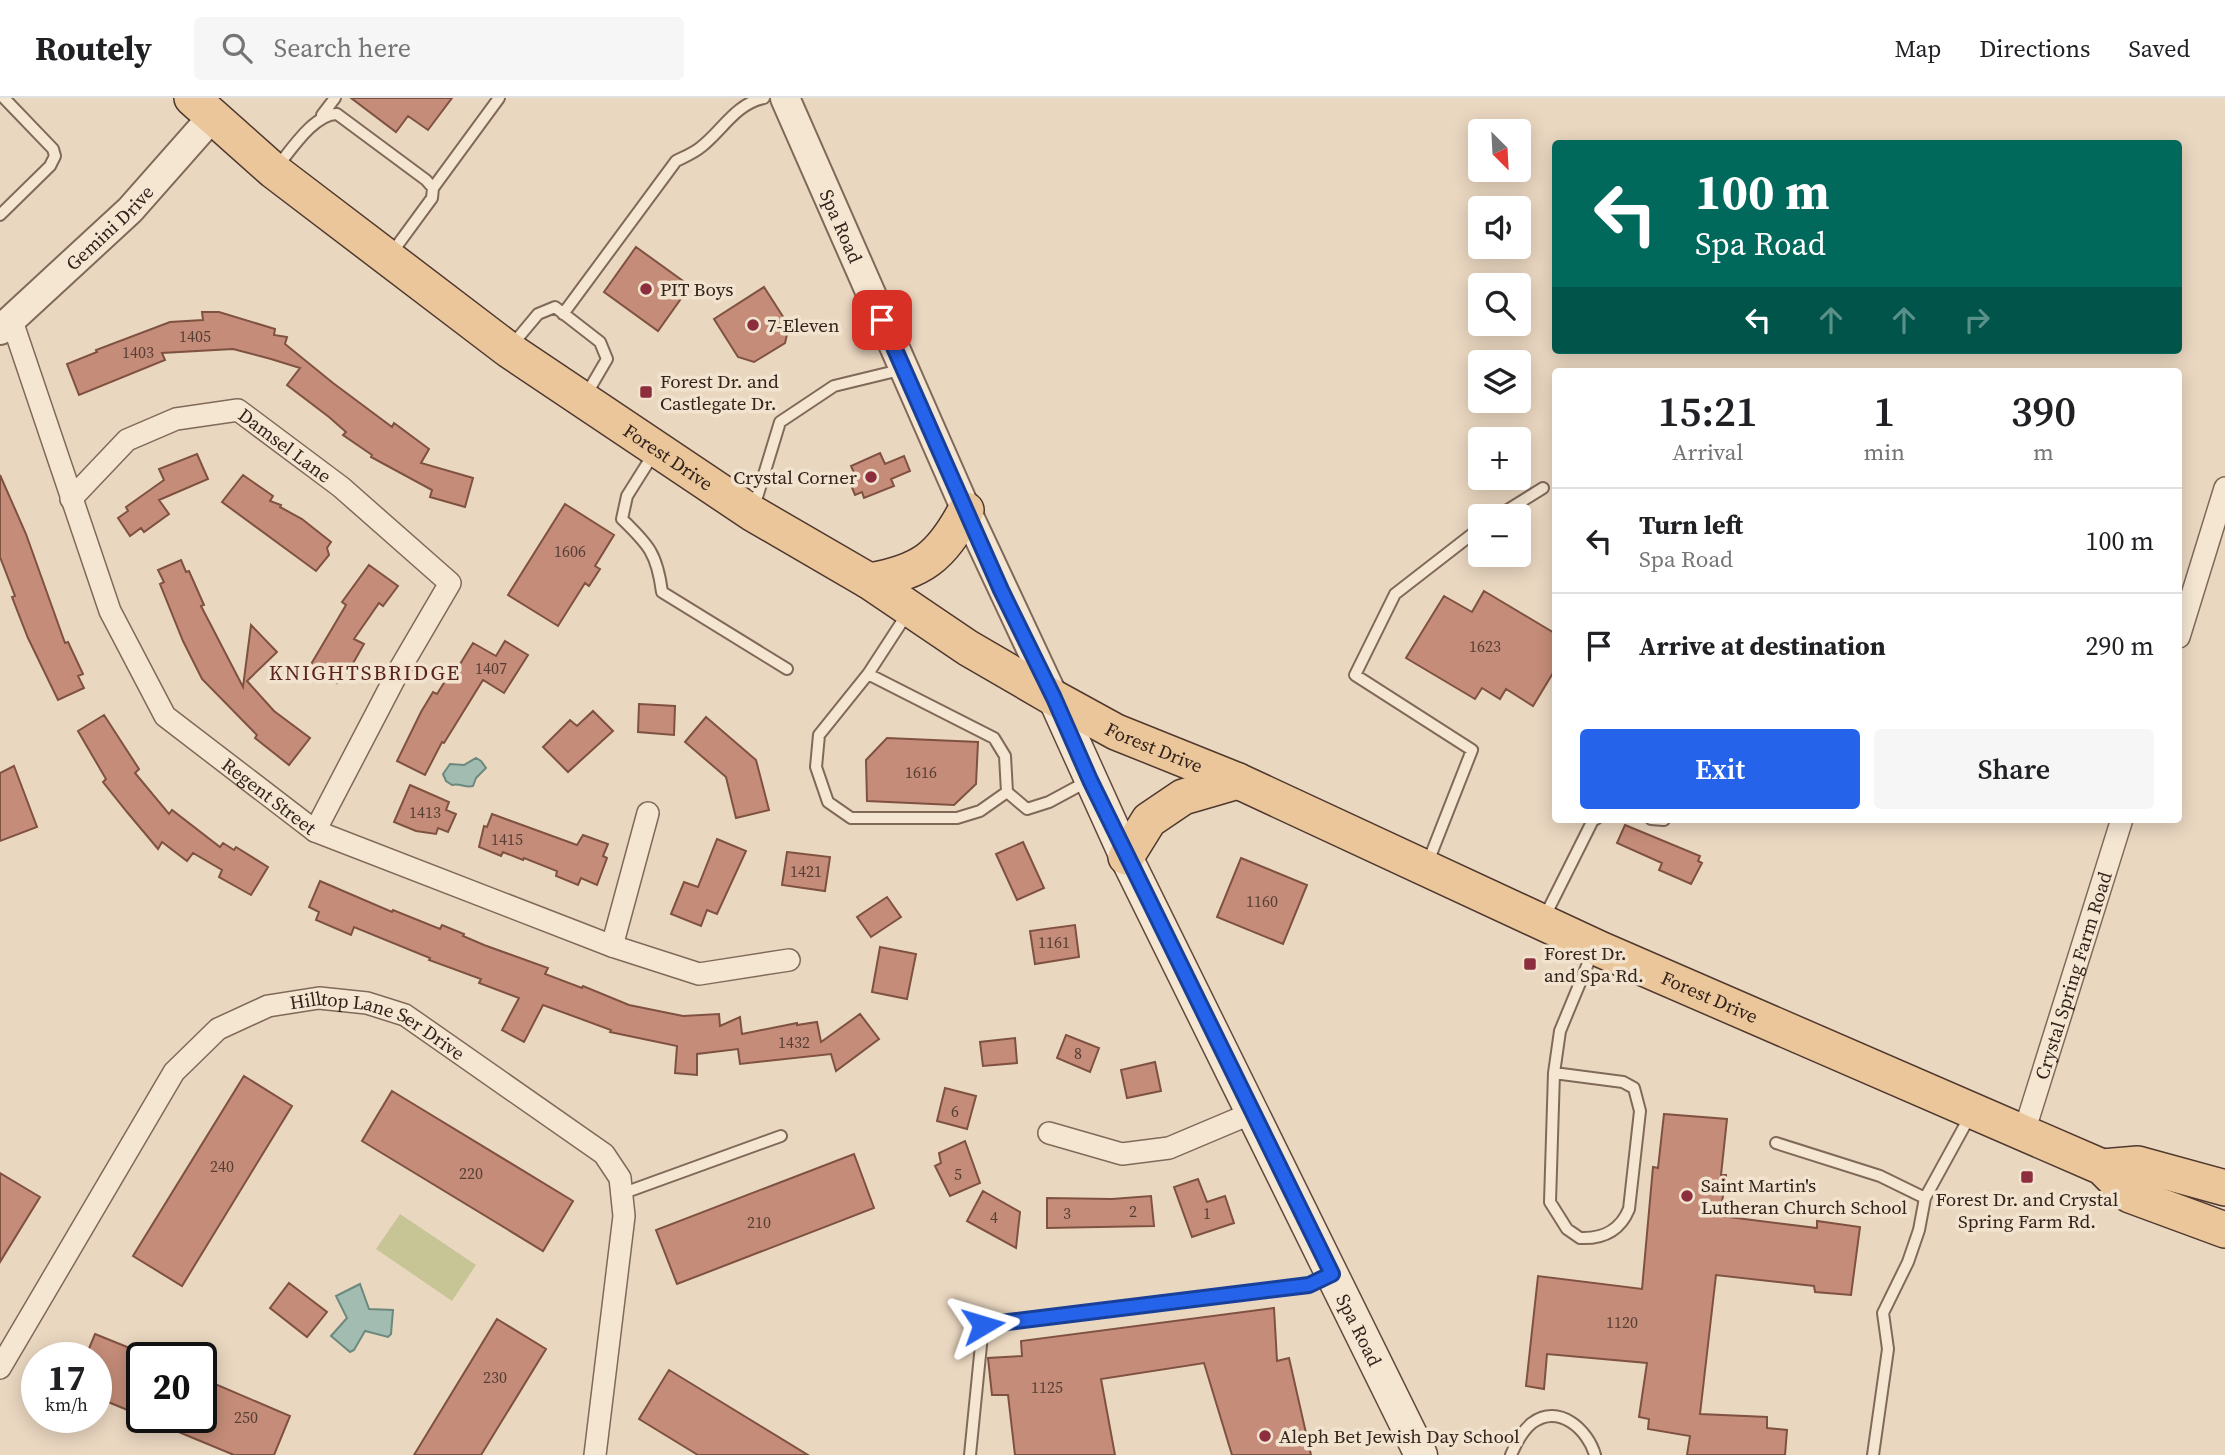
<!DOCTYPE html>
<meta charset="utf-8">
<style>
:root{--surface:#fff;--page:#f6f6f6;--text:#202124;--muted:#757577;--line:#e0e0e0;--accent:#2563eb}
body{margin:0;font-family:"Source Serif 4",serif;background:var(--page);color:var(--text);height:100vh;display:flex;flex-direction:column;font-size:26px;white-space:nowrap}
*{box-sizing:border-box;margin:0}
p{font-size:23px;color:var(--muted)}
.icon{flex:none;width:38px;height:38px;fill:none;stroke:currentColor;stroke-width:2;stroke-linecap:round;stroke-linejoin:round}
.map{position:relative;flex:1;overflow:hidden}
.sheet{position:absolute;left:1552px;top:270px;width:630px;height:455px;display:flex;flex-direction:column;background:var(--surface);border-radius:7px;box-shadow:0 4px 18px #0003}
.sheet>*{flex:none}
.guide{position:absolute;left:1552px;top:42px;width:630px;height:214px;border-radius:7px;box-shadow:0 4px 18px #0003;background:#00695c;color:#fff;overflow:hidden}
.needle{width:46px;rotate:156deg}
.buttons{position:absolute;left:1468px;top:21px;display:grid;gap:14px}
.buttons a{display:grid;place-items:center;width:63px;height:63px;border-radius:7px;background:var(--surface);box-shadow:0 4px 18px #0003;font-size:35px}
.speed{position:absolute;left:21px;top:1244px;display:flex;gap:14px;font-size:35px;font-weight:700;text-align:center}
.speed>*{display:grid;place-content:center;width:91px;height:91px;border-radius:50%;background:var(--surface);box-shadow:0 4px 18px #0003;line-height:1}
.speed small{font-size:18px;font-weight:400}
.speed .limit{border:4px solid #111;border-radius:10px;background:#fff;color:#111}
.pin{position:absolute;display:grid;place-items:center;width:60px;height:60px;color:#fff;margin:-30px;border-radius:14px;box-shadow:0 4px 10px #0006}
.me{position:absolute;width:77px;margin:-38px;rotate:83deg;stroke-linejoin:round;filter:drop-shadow(0 0 5px #0008)}
.turn{display:flex;align-items:center;gap:24px;height:147px;padding:0 28px;font-size:32px}
.turn .icon{width:91px;height:91px;stroke-width:2.5}
.turn b{display:block;font-size:49px;line-height:60px}
.lanes{display:flex;align-items:center;height:66px;padding:0 28px;background:#0003;justify-content:center;gap:35px;direction:ltr}
.lanes .off{opacity:.35}
.eta{display:flex;justify-content:space-evenly;align-items:center;height:119px;text-align:center}
.eta b{font-size:42px;font-weight:600;line-height:49px}
.primary-button{display:flex;gap:14px;margin-top:auto;padding:14px 28px}
.primary-button a{flex:1;height:80px;border-radius:7px;background:var(--accent);color:#fff;font-size:28px;font-weight:600;line-height:80px;text-align:center}
.primary-button a+a{background:var(--page);color:var(--text)}
ul{padding:0;list-style:none}
li{display:flex;align-items:center;gap:21px;height:105px;padding:0 28px;border-top:2px solid var(--line)}
li div{flex:1}
li b{display:block;font-size:26px}
li em{font-style:normal}
header{display:flex;align-items:center;gap:42px;box-sizing:border-box;height:98px;padding:0 35px;background:var(--surface);border-bottom:2px solid var(--line)}
header strong{font-size:33px}
nav{display:flex;gap:38px;margin-inline-start:auto;font-size:24px}
.search{width:490px;height:63px;background:var(--page);display:flex;align-items:center;gap:18px;box-sizing:border-box;padding:0 24px;border-radius:7px;color:var(--muted);font-size:26px}
.map>svg:first-child{display:block}
.green{fill:#c7c595}
.water{fill:#a3bcb1;stroke:#6b897d;stroke-width:2}
.building{fill:#c58d79;stroke:#7f5141;stroke-width:2}
.lines{fill:none;stroke-linecap:round;stroke-linejoin:round}
.service-casing{stroke:#81695a;stroke-width:14}
.minor-casing{stroke:#81695a;stroke-width:24}
.tertiary-casing{stroke:#81695a;stroke-width:32}
.secondary-casing{stroke:#634a3d;stroke-width:35}
.primary-casing{stroke:#4f382e;stroke-width:38}
.service{stroke:#f5e6d2;stroke-width:10}
.minor{stroke:#f5e6d2;stroke-width:21}
.tertiary{stroke:#f5e6d2;stroke-width:28}
.secondary{stroke:#f5e6d2;stroke-width:32}
.primary{stroke:#ebc69a;stroke-width:35}
.route-casing{stroke:#184099;stroke-width:18}
.route{stroke:#2563eb;stroke-width:12}
.poi-dot{fill:#8c2e3d;stroke:#f2e3cf;stroke-width:2.5}
.labels{text-anchor:middle;stroke-width:7;stroke-linejoin:round;paint-order:stroke}
.number-label{font-size:16px;fill:#573e34}
.street-label{font-size:19px;fill:#32241d;stroke:#f2e3cf}
.poi-label{font-size:19px;fill:#32241d;stroke:#f2e3cf;text-anchor:start}
.neighbourhood-label{font-size:21px;letter-spacing:2px;fill:#5b2320;stroke:#f2e3cf}
</style>
<header>
<strong>Routely</strong>
<div class="search"><svg class="icon" aria-label="search" viewBox="0 0 24 24"><circle cx="10" cy="10" r="6"/><path d="M15 15l6 6"/></svg>Search here</div>
<nav><a>Map</a><a>Directions</a><a>Saved</a></nav>
</header>
<div class="map">
<svg width="2225" height="1357" viewBox="0 0 2225 1357">
<rect width="100%" height="100%" fill="#ead7c0"/>
<path class="green" d="M 400,1116 L 476,1167 L 452,1203 L 376,1151 Z"/>
<path class="water" d="M 476,660 L 481,663 L 486,670 L 476,680 L 473,688 C 465,690 460,685 452,687 L 446,683 L 443,676 L 450,666 L 464,667 Z
M 360,1186 L 369,1211 L 393,1212 L 391,1236 L 388,1239 L 365,1233 L 354,1252 L 350,1254 L 331,1238 L 347,1220 L 336,1198 Z"/>
<path class="building" d="M 351,0 L 452,0 L 428,32 L 408,18 L 396,34 Z
M 636,149 L 690,188 L 658,233 L 604,194 Z
M 764,189 L 789,228 L 785,245 L 754,264 L 738,259 L 714,221 Z
M 202,214 L 219,214 L 275,231 L 274,237 L 287,239 L 285,246 L 333,285 L 392,329 L 394,325 L 429,351 L 421,365 L 473,380 L 465,409 L 430,399 L 432,392 L 371,359 L 372,357 L 343,337 L 346,334 L 329,319 L 287,287 L 300,270 L 271,261 L 233,251 L 162,255 L 165,262 L 79,297 L 67,266 L 97,254 L 96,252 L 170,224 L 203,222 Z
M 880,355 L 885,366 L 904,358 L 910,373 L 891,381 L 894,388 L 864,400 L 862,394 L 855,397 L 848,380 L 855,377 L 851,368 Z
M 197,356 L 208,381 L 159,402 L 169,416 L 144,434 L 141,430 L 130,438 L 118,420 L 128,413 L 126,409 L 164,382 L 159,371 Z
M 0,377 L 26,436 L 65,545 L 68,544 L 83,576 L 78,578 L 84,590 L 58,602 L 28,540 L 12,499 L 15,498 L 0,459 Z
M 243,377 L 273,398 L 270,403 L 281,407 L 280,409 L 302,421 L 331,444 L 327,450 L 329,457 L 316,473 L 222,404 Z
M 565,406 L 614,437 L 595,468 L 600,471 L 589,488 L 585,485 L 558,528 L 508,497 Z
M 181,462 L 186,474 L 189,473 L 204,507 L 201,508 L 243,589 L 251,527 L 277,554 L 247,583 L 274,613 L 310,640 L 289,667 L 255,640 L 257,637 L 202,581 L 183,543 L 160,486 L 164,484 L 158,472 Z
M 369,467 L 398,488 L 383,508 L 379,505 L 354,541 L 364,546 L 352,567 L 349,565 L 337,585 L 310,568 L 346,507 L 342,504 Z
M 1484,493 L 1556,536 L 1556,570 L 1533,608 L 1506,591 L 1500,601 L 1482,590 L 1475,601 L 1406,560 L 1444,498 L 1472,514 Z
M 505,543 L 528,557 L 504,595 L 483,582 L 444,645 L 442,644 L 425,677 L 397,663 L 421,614 L 433,594 L 437,596 L 449,577 L 452,579 L 473,545 L 496,558 Z
M 639,606 L 675,608 L 674,637 L 638,634 Z
M 593,613 L 613,633 L 568,674 L 543,649 L 570,622 L 577,628 Z
M 104,617 L 139,671 L 135,675 L 169,716 L 172,712 L 220,749 L 223,745 L 234,752 L 236,749 L 268,769 L 251,797 L 219,779 L 222,772 L 193,755 L 187,763 L 162,744 L 158,751 L 127,714 L 103,684 L 106,681 L 78,633 Z
M 706,619 L 756,662 L 769,712 L 736,720 L 726,679 L 685,644 Z
M 887,640 L 978,644 L 976,686 L 954,707 L 867,703 L 866,662 Z
M 14,668 L 37,729 L 0,743 L 0,675 Z
M 410,687 L 449,704 L 446,712 L 456,716 L 448,734 L 438,730 L 436,736 L 416,733 L 394,724 Z
M 492,716 L 577,747 L 583,737 L 608,746 L 603,758 L 607,760 L 597,787 L 581,780 L 578,787 L 556,778 L 557,773 L 524,760 L 523,762 L 503,754 L 501,758 L 479,749 L 484,728 L 487,729 Z
M 1625,727 L 1700,758 L 1698,763 L 1702,765 L 1691,786 L 1659,772 L 1662,765 L 1617,745 Z
M 717,741 L 746,753 L 717,816 L 707,812 L 701,828 L 671,816 L 684,784 L 698,789 Z
M 1023,744 L 1044,790 L 1017,802 L 996,756 Z
M 787,754 L 830,759 L 825,793 L 782,787 Z
M 1241,760 L 1307,787 L 1283,846 L 1217,819 Z
M 320,783 L 392,814 L 393,812 L 440,831 L 442,827 L 464,836 L 463,838 L 484,847 L 548,870 L 545,876 L 582,890 L 583,888 L 629,907 L 683,918 L 719,916 L 720,928 L 740,919 L 742,936 L 797,925 L 797,927 L 817,924 L 821,944 L 860,916 L 879,941 L 836,973 L 831,956 L 740,966 L 738,951 L 697,956 L 697,977 L 675,975 L 677,948 L 610,934 L 611,932 L 543,907 L 524,944 L 502,932 L 519,900 L 479,885 L 481,881 L 429,862 L 430,860 L 354,829 L 351,837 L 316,822 L 319,814 L 309,809 Z
M 887,799 L 901,819 L 871,839 L 857,819 Z
M 1075,827 L 1079,859 L 1035,866 L 1030,833 Z
M 880,849 L 916,856 L 907,901 L 872,894 Z
M 1066,937 L 1099,950 L 1090,974 L 1057,960 Z
M 1015,940 L 1017,965 L 983,968 L 980,944 Z
M 1155,964 L 1161,993 L 1127,1000 L 1121,972 Z
M 244,978 L 292,1008 L 182,1188 L 133,1158 Z
M 945,990 L 976,998 L 967,1031 L 937,1023 Z
M 392,993 L 573,1103 L 543,1153 L 362,1043 Z
M 1664,1016 L 1727,1021 L 1721,1077 L 1726,1077 L 1720,1118 L 1817,1130 L 1817,1123 L 1860,1129 L 1851,1197 L 1815,1194 L 1814,1188 L 1716,1177 L 1700,1316 L 1767,1319 L 1767,1330 L 1787,1332 L 1785,1357 L 1687,1357 L 1690,1338 L 1648,1331 L 1649,1321 L 1639,1319 L 1647,1265 L 1547,1256 L 1544,1291 L 1526,1288 L 1538,1178 L 1642,1191 L 1653,1069 L 1658,1070 Z
M 965,1043 L 980,1085 L 950,1098 L 935,1068 L 941,1065 L 939,1055 Z
M 854,1056 L 874,1110 L 677,1186 L 656,1132 Z
M 0,1075 L 40,1099 L 0,1164 Z
M 1198,1081 L 1207,1104 L 1225,1098 L 1234,1125 L 1192,1139 L 1174,1089 Z
M 983,1093 L 1020,1114 L 1016,1150 L 967,1123 Z
M 1151,1098 L 1154,1128 L 1047,1130 L 1047,1100 L 1112,1101 Z
M 289,1185 L 327,1214 L 307,1239 L 270,1210 Z
M 1274,1210 L 1277,1263 L 1289,1260 L 1311,1357 L 1232,1357 L 1204,1265 L 1101,1281 L 1115,1357 L 1015,1357 L 1008,1297 L 992,1297 L 988,1260 L 1022,1258 L 1021,1243 Z
M 497,1221 L 546,1251 L 481,1357 L 414,1357 Z
M 95,1236 L 142,1255 L 142,1318 L 96,1299 L 96,1260 L 85,1260 Z
M 669,1272 L 808,1357 L 698,1357 L 639,1321 Z
M 201,1280 L 290,1318 L 274,1357 L 234,1357 L 145,1320 L 201,1320 Z"/>
<g class="lines">
<defs>
<path id="service" d="M 322,17 L 335,0
M 277,69 C 291,52 314,16 337,16 L 426,82 L 433,90 L 432,100 L 391,156
M 433,90 L 499,0
M 0,117 L 50,68 L 55,58 L 53,51 L 4,0
M 563,216 L 676,63 C 684,59 694,55 701,49 C 722,33 735,6 764,0
M 512,247 L 538,216 L 555,209 L 600,244 L 607,261 L 586,297
M 654,355 L 627,398 L 622,421 C 649,447 657,456 662,494 L 787,571
M 754,409 L 780,324 L 834,288 L 904,271
M 1498,418 L 1543,390
M 868,576 L 907,516
M 1007,694 L 980,713 L 957,720 L 851,720 L 828,704 L 816,669 L 819,637 L 868,576 L 994,640 L 1005,658 L 1007,694 L 1027,711 L 1049,704 L 1088,683
M 1651,721 L 1664,722
M 1428,764 L 1472,652 L 1355,577 L 1395,496 L 1480,430
M 1544,820 L 1593,722 L 1596,721
M 1554,975 L 1623,984 L 1634,990 L 1640,1013 L 1629,1111 C 1620,1133 1603,1141 1580,1140 L 1567,1131 L 1550,1104 L 1554,975 L 1560,933 L 1594,851
M 1776,1045 L 1880,1078 L 1925,1100 L 1970,1018
M 621,1096 L 781,1038
M 970,1357 L 983,1227 L 1309,1187 L 1328,1178
M 1511,1357 C 1516,1345 1522,1333 1532,1325 C 1559,1305 1588,1332 1595,1357
M 1873,1357 L 1888,1251 L 1883,1215 L 1908,1164 L 1919,1132 L 1925,1100"/>
<g id="minor">
<path id="s1" d="M 12,223 L 110,513 L 165,618 L 315,733 L 612,848 L 699,876 L 789,862"/>
<path id="s2" d="M 71,401 L 127,342 L 176,321 L 238,312 L 341,389 L 450,485 L 398,574 L 315,733"/>
<path d="M 2179,539 L 2225,390"/>
<path d="M 612,848 L 648,715"/>
<path id="s3" d="M 2024,1034 L 2122,721"/>
<path d="M 1049,1035 L 1122,1056 L 1169,1050 L 1252,1015"/>
<path id="s4" d="M 0,1270 L 174,974 L 218,931 L 268,908 L 319,900 L 367,905 L 405,917 L 604,1056 L 620,1080 L 624,1118 L 595,1357"/>
</g>
<g id="tertiary">
<path id="s5" d="M 785,0 L 966,412 L 1054,600"/>
<path id="s6" d="M 0,232 L 130,112 L 213,18"/>
</g>
<g id="secondary">
<path id="s7" d="M 1054,600 L 1126,759 L 1421,1357"/>
</g>
<g id="primary">
<path id="s8" d="M 192,0 L 274,73 L 509,252 L 752,415 L 869,483 L 968,550 L 1054,600 L 1116,634 L 1238,683 L 1602,852 L 2102,1069 L 2130,1097 L 2225,1132"/>
<path d="M 869,483 C 922,474 941,459 966,412"/>
<path d="M 1126,759 L 1149,722 L 1183,699 L 1238,683"/>
<path d="M 2102,1069 L 2138,1066 L 2225,1090"/>
</g>
</defs>
<use href="#service" class="service-casing"/>
<use href="#minor" class="minor-casing"/>
<use href="#tertiary" class="tertiary-casing"/>
<use href="#secondary" class="secondary-casing"/>
<use href="#primary" class="primary-casing"/>
<use href="#service" class="service"/>
<use href="#minor" class="minor"/>
<use href="#tertiary" class="tertiary"/>
<use href="#secondary" class="secondary"/>
<use href="#primary" class="primary"/>
</g>
<g class="lines">
<defs>
<path id="route" d="M 882,222 L 1001,492 L 1054,600 L 1090,682 L 1332,1176 L 1309,1187 L 983,1227"/>
</defs>
<use href="#route" class="route-casing"/>
<use href="#route" class="route"/>
</g>
<g class="poi-dot">
<circle cx="646" cy="191" r="7"/>
<circle cx="753" cy="227" r="7"/>
<rect x="639" y="287" width="14" height="14" rx="3.5"/>
<circle cx="871" cy="379" r="7"/>
<rect x="1523" y="859" width="14" height="14" rx="3.5"/>
<rect x="2020" y="1072" width="14" height="14" rx="3.5"/>
<circle cx="1687" cy="1098" r="7"/>
<circle cx="1265" cy="1338" r="7"/>
</g>
<g class="labels">
<g class="number-label">
<text x="195" y="244">1405</text>
<text x="138" y="260">1403</text>
<text x="570" y="459">1606</text>
<text x="1485" y="554">1623</text>
<text x="491" y="576">1407</text>
<text x="921" y="680">1616</text>
<text x="425" y="720">1413</text>
<text x="507" y="747">1415</text>
<text x="806" y="779">1421</text>
<text x="1262" y="809">1160</text>
<text x="1054" y="850">1161</text>
<text x="794" y="950">1432</text>
<text x="1078" y="961">8</text>
<text x="955" y="1019">6</text>
<text x="222" y="1074">240</text>
<text x="471" y="1081">220</text>
<text x="958" y="1082">5</text>
<text x="1133" y="1119">2</text>
<text x="1067" y="1121">3</text>
<text x="1207" y="1121">1</text>
<text x="994" y="1125">4</text>
<text x="759" y="1130">210</text>
<text x="1622" y="1230">1120</text>
<text x="495" y="1285">230</text>
<text x="1047" y="1295">1125</text>
<text x="246" y="1325">250</text>
</g>
<g class="street-label">
<text dy="7" stroke="none"><textPath href="#s6" startOffset="150">Gemini Drive</textPath></text>
<text dy="7" stroke="none"><textPath href="#s5" startOffset="140">Spa Road</textPath></text>
<text dy="7" stroke="none"><textPath href="#s2" startOffset="256">Damsel Lane</textPath></text>
<text dy="7" stroke="none"><textPath href="#s8" startOffset="597">Forest Drive</textPath></text>
<text dy="7" stroke="none"><textPath href="#s8" startOffset="1164">Forest Drive</textPath></text>
<text dy="7" stroke="none"><textPath href="#s1" startOffset="556">Regent Street</textPath></text>
<text dy="7" stroke="none"><textPath href="#s3" startOffset="164">Crystal Spring Farm Road</textPath></text>
<text dy="7" stroke="none"><textPath href="#s8" startOffset="1773">Forest Drive</textPath></text>
<text dy="7" stroke="none"><textPath href="#s4" startOffset="576">Hilltop Lane Ser Drive</textPath></text>
<text dy="7" stroke="none"><textPath href="#s7" startOffset="702">Spa Road</textPath></text>
</g>
<g class="poi-label">
<text x="660" y="198">PIT Boys</text>
<text x="767" y="234">7-Eleven</text>
<text x="660" y="290">Forest Dr. and<tspan x="660" dy="22">Castlegate Dr.</tspan></text>
<text x="857" y="386" text-anchor="end">Crystal Corner</text>
<text x="1544" y="862">Forest Dr.<tspan x="1544" dy="22">and Spa Rd.</tspan></text>
<text x="1701" y="1094">Saint Martin's<tspan x="1701" dy="22">Lutheran Church School</tspan></text>
<text x="2027" y="1108" text-anchor="middle">Forest Dr. and Crystal<tspan x="2027" dy="22">Spring Farm Rd.</tspan></text>
<text x="1279" y="1345">Aleph Bet Jewish Day School</text>
</g>
<g class="neighbourhood-label">
<text x="365" y="582">KNIGHTSBRIDGE</text>
</g>
</g>
</svg>
<div class="buttons">
<a><svg class="needle" viewBox="-14 -14 28 28"><path d="M0-13l5 13h-10z" fill="#e53935"/><path d="M0 13l5-13h-10z" fill="#757577"/></svg></a>
<a><svg class="icon" aria-label="sound" viewBox="0 0 24 24"><path d="M4 9h4l5-4v14l-5-4H4zM17 9q2 3 0 6"/></svg></a>
<a><svg class="icon" aria-label="search" viewBox="0 0 24 24"><circle cx="10" cy="10" r="6"/><path d="M15 15l6 6"/></svg></a>
<a><svg class="icon" aria-label="layers" viewBox="0 0 24 24"><path d="M12 4l9 5-9 5-9-5zM3 14l9 5 9-5"/></svg></a>
<a>+</a>
<a>−</a>
</div>
<div class="speed"><div>17<small>km/h</small></div><div class="limit">20</div></div>
<div class="pin" style="left:882px;top:222px;background:#d93025"><svg class="icon" aria-label="arrive" viewBox="0 0 24 24"><path d="M6 21V4h12l-3 4 3 4H6"/></svg></div>
<svg class="me" style="left:983px;top:1227px" viewBox="-20 -20 40 40"><path d="M0-17L14 15 0 8-14 15z" fill="#2563eb" stroke="#fff" stroke-width="4"/></svg>
<div class="guide">
<div class="turn"><svg class="icon" aria-label="left" viewBox="0 0 24 24"><path d="M17 20v-9H6M10 6l-5 5 5 5"/></svg><div><b>100 m</b>Spa Road</div></div>
<div class="lanes"><svg class="icon" aria-label="left" viewBox="0 0 24 24"><path d="M17 20v-9H6M10 6l-5 5 5 5"/></svg><svg class="icon off" aria-label="ahead" viewBox="0 0 24 24"><path d="M12 20V5M6 11l6-6 6 6"/></svg><svg class="icon off" aria-label="ahead" viewBox="0 0 24 24"><path d="M12 20V5M6 11l6-6 6 6"/></svg><svg class="icon off" aria-label="right" viewBox="0 0 24 24"><path d="M7 20v-9h11M14 6l5 5-5 5"/></svg></div>
</div>
<section class="sheet">
<div class="eta">
<div><b>15:21</b><p>Arrival</p></div>
<div><b>1</b><p>min</p></div>
<div><b>390</b><p>m</p></div>
</div>
<ul>
<li><svg class="icon" aria-label="left" viewBox="0 0 24 24"><path d="M17 20v-9H6M10 6l-5 5 5 5"/></svg><div><b>Turn left</b><p>Spa Road</p></div><em>100 m</em></li>
<li><svg class="icon" aria-label="arrive" viewBox="0 0 24 24"><path d="M6 21V4h12l-3 4 3 4H6"/></svg><div><b>Arrive at destination</b></div><em>290 m</em></li>
</ul>
<div class="primary-button"><a>Exit</a><a>Share</a></div>
</section>
</div>
